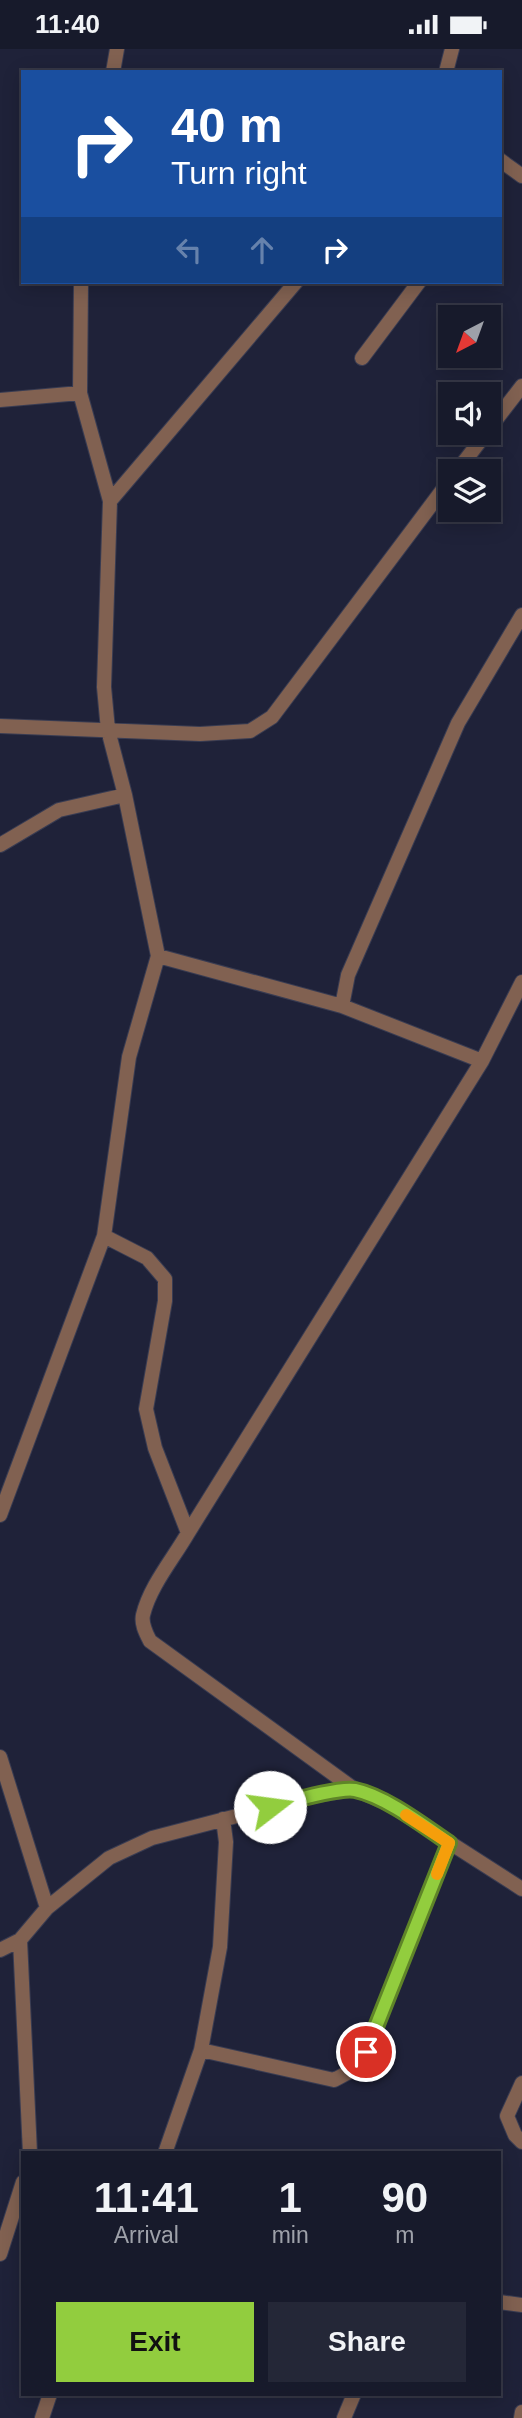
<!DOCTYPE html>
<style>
:root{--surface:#171a2b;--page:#242737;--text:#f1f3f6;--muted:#9ea1a9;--line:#363847;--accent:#92cd3e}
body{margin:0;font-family:Helvetica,sans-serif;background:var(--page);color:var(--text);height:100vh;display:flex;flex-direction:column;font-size:26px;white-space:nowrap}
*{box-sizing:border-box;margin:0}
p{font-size:23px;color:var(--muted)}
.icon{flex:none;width:38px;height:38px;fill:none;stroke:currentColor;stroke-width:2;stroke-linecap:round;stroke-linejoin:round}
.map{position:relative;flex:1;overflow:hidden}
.panel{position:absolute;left:21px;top:2102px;width:480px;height:245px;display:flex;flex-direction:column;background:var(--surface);border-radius:0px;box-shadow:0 4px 18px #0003,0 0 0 2px var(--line)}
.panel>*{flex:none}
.top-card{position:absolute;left:21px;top:21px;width:481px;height:214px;border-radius:0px;box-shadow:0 4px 18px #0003,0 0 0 2px var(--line);background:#1a4fa0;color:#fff;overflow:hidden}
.needle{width:46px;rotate:221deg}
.buttons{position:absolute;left:438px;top:256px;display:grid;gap:14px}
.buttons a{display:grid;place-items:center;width:63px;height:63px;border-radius:0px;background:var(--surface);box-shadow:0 4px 18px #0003,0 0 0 2px var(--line);font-size:35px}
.pin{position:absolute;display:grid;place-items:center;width:60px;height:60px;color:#fff;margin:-30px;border:4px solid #fff;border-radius:50%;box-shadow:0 2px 7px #0007}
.me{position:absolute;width:77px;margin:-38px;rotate:75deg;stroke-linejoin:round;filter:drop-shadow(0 0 5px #0008)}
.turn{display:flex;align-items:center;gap:24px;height:147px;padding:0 35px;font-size:32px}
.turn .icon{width:91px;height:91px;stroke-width:2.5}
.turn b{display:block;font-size:49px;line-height:60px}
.lanes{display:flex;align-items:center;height:66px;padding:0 35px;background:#0003;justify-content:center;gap:35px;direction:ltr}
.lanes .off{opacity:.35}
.eta{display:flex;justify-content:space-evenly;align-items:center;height:119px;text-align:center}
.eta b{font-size:42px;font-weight:800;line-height:49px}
.cta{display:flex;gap:14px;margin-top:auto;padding:14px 35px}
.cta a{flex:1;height:80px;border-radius:0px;background:var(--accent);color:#111;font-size:28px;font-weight:800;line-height:80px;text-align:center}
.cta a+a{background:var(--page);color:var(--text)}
.status{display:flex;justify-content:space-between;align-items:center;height:49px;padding:0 35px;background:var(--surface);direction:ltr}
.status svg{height:19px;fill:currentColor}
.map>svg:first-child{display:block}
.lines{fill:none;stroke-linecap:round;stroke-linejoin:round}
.minor-casing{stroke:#393c52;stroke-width:16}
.minor{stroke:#816151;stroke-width:14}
.route-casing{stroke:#5f8528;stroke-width:18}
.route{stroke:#92cd3e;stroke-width:12}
.slow{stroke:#f59e0b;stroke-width:12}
</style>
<div class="status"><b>11:40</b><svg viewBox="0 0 49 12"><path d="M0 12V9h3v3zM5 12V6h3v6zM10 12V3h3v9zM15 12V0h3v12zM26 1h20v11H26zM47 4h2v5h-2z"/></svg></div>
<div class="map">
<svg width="522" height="2369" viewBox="0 0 522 2369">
<rect width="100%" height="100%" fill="#1f2239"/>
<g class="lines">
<defs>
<path id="minor" d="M 113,23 L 117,0
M 446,23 L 452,0
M 500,111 L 522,127
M 362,309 L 419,233
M 0,351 L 80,344
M 488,381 L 522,337
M 457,422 L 487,383
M 110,452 L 296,233
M 0,677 L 200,685 L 250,682 L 272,668 L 450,431
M 0,796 L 59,761 L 125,746
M 158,907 L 342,957 L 482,1012
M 342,957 L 348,926 L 458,674 L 522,566
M 104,1187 L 147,1209 L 165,1230 L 165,1252 L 146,1360 L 155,1399 L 188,1484
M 0,1466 L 104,1187 L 129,1008 L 158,907 L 125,746 L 108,681 L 104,638 L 110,452 L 80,344 L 81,233
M 0,1708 L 47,1859
M 354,1740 L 150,1592 C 146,1584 141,1575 143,1566 C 150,1537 173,1510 188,1484 L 482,1012 L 522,933
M 20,1891 L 30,2104
M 0,1901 L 20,1891 L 47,1859 L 109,1809 L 152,1789 L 317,1746 L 354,1740 L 391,1756 L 522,1840
M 201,2001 L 334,2031 L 349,2023 L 366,2003 L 449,1794
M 522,2034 L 507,2067 L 515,2086 L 522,2093
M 165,2104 L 201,2001 L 220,1898 L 226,1793 L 223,1770
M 0,2205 L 23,2133
M 499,2253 L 522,2256
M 42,2369 L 50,2345
M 344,2369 L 354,2345
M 521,2369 L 522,2363"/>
</defs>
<use href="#minor" class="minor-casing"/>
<use href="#minor" class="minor"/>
</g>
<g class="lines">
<defs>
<path id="route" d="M 270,1758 C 289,1753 338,1738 355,1741 C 385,1747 424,1777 449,1794 L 366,2003"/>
</defs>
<use href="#route" class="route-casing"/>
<use href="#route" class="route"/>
<path class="slow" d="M 406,1766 L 449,1794 L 437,1825"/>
</g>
</svg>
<div class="buttons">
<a><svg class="needle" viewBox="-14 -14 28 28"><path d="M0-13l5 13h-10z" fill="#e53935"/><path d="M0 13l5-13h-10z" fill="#9ea1a9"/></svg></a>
<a><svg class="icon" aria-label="sound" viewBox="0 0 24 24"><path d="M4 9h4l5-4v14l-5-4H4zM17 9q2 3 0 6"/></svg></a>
<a><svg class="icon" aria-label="layers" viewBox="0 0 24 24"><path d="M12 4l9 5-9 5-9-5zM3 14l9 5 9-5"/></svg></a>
</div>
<div class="pin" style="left:366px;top:2003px;background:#d93025"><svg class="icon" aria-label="arrive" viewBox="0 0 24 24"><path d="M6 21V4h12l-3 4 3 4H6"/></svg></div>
<svg class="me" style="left:270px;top:1758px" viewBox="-20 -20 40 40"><circle r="19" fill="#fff"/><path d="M0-13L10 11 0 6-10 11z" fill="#92cd3e"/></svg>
<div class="top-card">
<div class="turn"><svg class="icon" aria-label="right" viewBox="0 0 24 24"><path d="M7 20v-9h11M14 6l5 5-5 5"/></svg><div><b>40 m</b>Turn right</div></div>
<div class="lanes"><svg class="icon off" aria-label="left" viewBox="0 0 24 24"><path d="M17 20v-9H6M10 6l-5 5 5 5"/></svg><svg class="icon off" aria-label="ahead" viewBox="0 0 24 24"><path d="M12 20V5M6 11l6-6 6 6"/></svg><svg class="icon" aria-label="right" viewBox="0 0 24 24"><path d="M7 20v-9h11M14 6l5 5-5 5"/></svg></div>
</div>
<section class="panel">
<div class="eta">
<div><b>11:41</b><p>Arrival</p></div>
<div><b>1</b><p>min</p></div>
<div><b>90</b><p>m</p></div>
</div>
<div class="cta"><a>Exit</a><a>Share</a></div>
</section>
</div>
